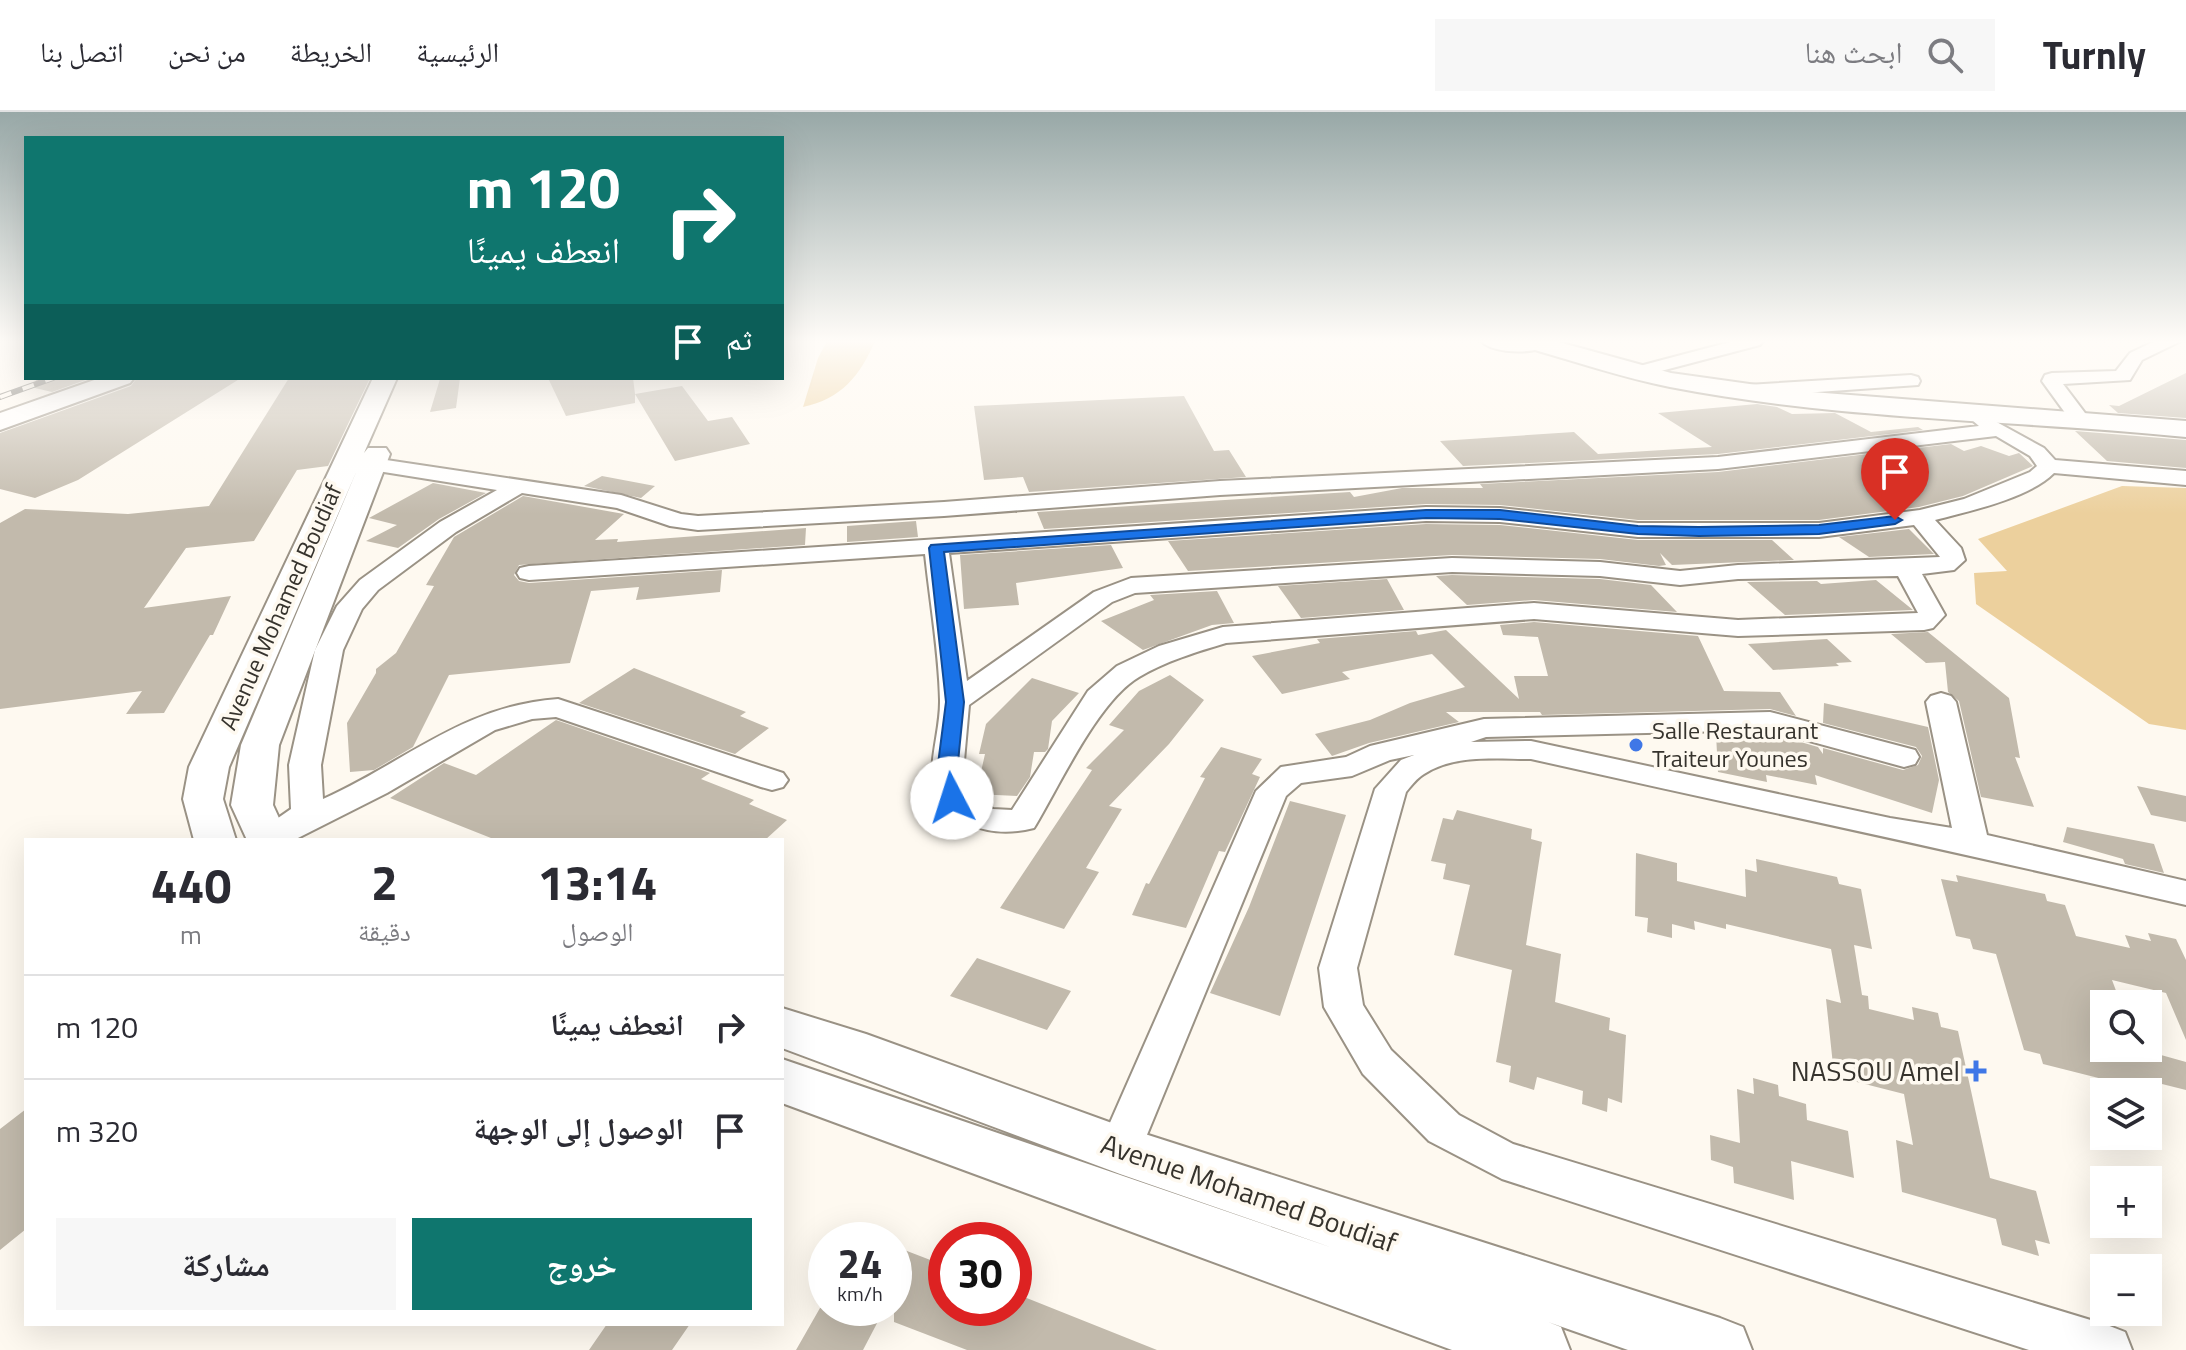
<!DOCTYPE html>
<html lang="ar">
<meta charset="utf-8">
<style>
:root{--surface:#fff;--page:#f7f7f7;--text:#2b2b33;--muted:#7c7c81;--line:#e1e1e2;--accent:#0f766e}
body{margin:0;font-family:"Titillium Web","Noto Naskh Arabic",sans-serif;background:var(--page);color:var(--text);direction:rtl;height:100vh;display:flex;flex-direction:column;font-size:30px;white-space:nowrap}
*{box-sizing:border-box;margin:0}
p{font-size:26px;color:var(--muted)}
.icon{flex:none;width:44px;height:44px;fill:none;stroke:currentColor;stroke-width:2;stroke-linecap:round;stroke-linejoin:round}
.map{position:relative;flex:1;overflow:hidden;direction:ltr}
.side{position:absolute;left:24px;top:726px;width:760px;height:488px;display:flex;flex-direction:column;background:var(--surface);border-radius:0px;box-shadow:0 8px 32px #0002;direction:rtl}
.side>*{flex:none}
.guide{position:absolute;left:24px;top:24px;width:760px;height:244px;border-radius:0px;box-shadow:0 8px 32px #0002;direction:rtl;background:#0f766e;color:#fff;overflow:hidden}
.controls{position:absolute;left:2090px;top:878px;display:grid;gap:16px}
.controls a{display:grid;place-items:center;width:72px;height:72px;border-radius:0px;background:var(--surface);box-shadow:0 8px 32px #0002;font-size:40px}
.speed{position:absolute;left:808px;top:1110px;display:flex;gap:16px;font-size:40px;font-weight:700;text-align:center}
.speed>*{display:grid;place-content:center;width:104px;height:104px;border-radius:50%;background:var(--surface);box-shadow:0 8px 32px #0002;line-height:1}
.speed small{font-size:20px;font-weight:400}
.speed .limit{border:12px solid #d22;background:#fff;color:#111}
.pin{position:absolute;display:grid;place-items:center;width:68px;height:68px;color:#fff;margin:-82px -34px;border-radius:50% 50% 50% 0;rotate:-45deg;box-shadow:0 0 8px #0007}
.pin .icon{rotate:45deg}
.me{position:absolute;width:88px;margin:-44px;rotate:355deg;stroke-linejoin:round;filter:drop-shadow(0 0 6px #0008)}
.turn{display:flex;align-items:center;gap:28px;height:168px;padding:0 32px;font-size:36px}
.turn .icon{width:104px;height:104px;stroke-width:2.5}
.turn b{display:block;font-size:56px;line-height:68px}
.then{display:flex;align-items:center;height:76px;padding:0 32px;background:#0003;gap:16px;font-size:30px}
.eta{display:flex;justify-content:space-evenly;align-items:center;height:136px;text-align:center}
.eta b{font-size:48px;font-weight:700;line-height:56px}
.button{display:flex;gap:16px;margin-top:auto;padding:16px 32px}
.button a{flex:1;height:92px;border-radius:0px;background:var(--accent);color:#fff;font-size:32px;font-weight:700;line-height:92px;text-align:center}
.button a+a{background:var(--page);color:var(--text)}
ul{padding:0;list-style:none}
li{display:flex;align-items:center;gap:24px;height:104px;padding:0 32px;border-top:2px solid var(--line)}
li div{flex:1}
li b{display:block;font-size:30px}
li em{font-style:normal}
header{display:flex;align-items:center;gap:48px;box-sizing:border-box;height:112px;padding:0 40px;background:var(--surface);border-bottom:2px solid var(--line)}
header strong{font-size:38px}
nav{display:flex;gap:44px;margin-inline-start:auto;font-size:28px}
.search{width:560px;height:72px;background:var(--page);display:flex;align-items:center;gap:20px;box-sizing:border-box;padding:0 28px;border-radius:0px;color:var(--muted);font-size:30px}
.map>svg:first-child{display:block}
.green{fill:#ecd09d}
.building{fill:#c2baac}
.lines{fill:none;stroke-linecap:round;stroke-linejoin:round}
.minor-casing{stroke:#9a9285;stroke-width:4}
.major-casing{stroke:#9a9285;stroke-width:4}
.minor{fill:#fff;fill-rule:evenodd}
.major{fill:#fff;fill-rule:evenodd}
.rail-casing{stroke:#5c5952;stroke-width:6}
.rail{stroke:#fef9f0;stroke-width:4;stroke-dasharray:12;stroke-linecap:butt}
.route{fill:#1a73e8;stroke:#114b97;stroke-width:2}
.poi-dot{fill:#3f77e7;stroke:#fef9f0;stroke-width:3}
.labels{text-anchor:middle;stroke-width:7;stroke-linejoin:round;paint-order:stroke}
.street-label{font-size:24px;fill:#36332d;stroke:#fef9f0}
.poi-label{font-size:24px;fill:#36332d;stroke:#fef9f0;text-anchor:start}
.near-poi-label{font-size:28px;fill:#36332d;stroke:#fef9f0;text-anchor:end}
.near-street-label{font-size:28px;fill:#36332d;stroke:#fef9f0}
</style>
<header>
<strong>Turnly</strong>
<div class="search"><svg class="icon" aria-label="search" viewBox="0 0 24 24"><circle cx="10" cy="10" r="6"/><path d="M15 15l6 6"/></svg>ابحث هنا</div>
<nav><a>الرئيسية</a><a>الخريطة</a><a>من نحن</a><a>اتصل بنا</a></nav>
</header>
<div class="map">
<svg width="2186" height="1238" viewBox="0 0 2186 1238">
<rect width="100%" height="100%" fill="#fef9f0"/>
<path class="green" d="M 827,229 L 875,229 C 860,264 841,287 803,295 L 818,246 Z
M 2122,374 L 2186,376 L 2186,618 L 2149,612 L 1976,492 L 1974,461 L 2007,459 L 1978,427 Z"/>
<path class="building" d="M 2186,261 L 2186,306 L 2118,301 L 2109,293 L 2119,294 Z
M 36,266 L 91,266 L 52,280 L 35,276 Z
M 137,266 L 241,266 L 78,368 L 35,386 L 0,377 L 0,321 L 131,274 Z
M 289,266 L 370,266 L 328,354 L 297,358 L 254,429 L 186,436 L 144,496 L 231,484 L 213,523 L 210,523 L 164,601 L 126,602 L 142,579 L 0,597 L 0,411 L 25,397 L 128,402 L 209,394 Z
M 460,266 L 456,296 L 430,300 L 440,267 Z
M 548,266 L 633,266 L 635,282 L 682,274 L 708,309 L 732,305 L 750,332 L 675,349 L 635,282 L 635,291 L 566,304 Z
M 1184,284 L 1214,339 L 1229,338 L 1246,365 L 1029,380 L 1023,365 L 984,368 L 974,294 Z
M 1757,292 L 1777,295 L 1792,302 L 1835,301 L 1871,320 L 1918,315 L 1923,318 L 1718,342 L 1463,354 L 1440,329 L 1574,320 L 1598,342 L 1712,335 L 1658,301 Z
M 2075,319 L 2186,328 L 2186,356 L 2107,349 Z
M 1951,332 L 1964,339 L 1981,334 L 2009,344 L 2019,341 L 2033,354 L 1963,384 L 1919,395 L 1819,408 L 1638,408 L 1500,393 L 1426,392 L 1044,417 L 1037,400 L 1350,380 L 1354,385 L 1402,376 L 1483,376 L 1480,372 L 1718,360 Z
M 602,364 L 655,374 L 641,386 L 584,374 Z
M 433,371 L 486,381 L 439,407 L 398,436 L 366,429 L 397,413 L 369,406 Z
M 523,384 L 624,402 L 595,428 L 618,427 L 617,430 L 806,416 L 805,433 L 519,453 L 514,463 L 519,469 L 529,471 L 722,458 L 720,480 L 636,488 L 639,475 L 591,479 L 570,551 L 449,563 L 413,635 L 374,658 L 350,660 L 347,611 L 376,561 L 376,557 L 396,541 L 434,474 L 426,473 L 454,425 Z
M 916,409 L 918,425 L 847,430 L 847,414 Z
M 1426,412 L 1500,413 L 1638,428 L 1772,428 L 1794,448 L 1672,453 L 1660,441 L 1666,453 L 1659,454 L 1600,447 L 1452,443 L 1188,459 L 1168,429 Z
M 1909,417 L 1934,442 L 1869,445 L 1839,425 Z
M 1111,433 L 1123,456 L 1016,471 L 1019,493 L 964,497 L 960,443 Z
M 1452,463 L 1600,467 L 1651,473 L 1677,500 L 1534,488 L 1467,493 L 1436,464 Z
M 1387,467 L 1404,498 L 1301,506 L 1278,474 Z
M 1876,468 L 1913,498 L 1785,503 L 1747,470 L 1817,469 L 1821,472 Z
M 1217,479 L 1234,511 L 1212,513 L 1143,538 L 1101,509 L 1154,488 L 1150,483 Z
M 1534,510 L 1698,524 L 1724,579 L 1780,580 L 1796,604 L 1770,597 L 1542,603 L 1540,600 L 1446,600 L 1459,610 L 1369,631 L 1332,644 L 1315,622 L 1370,608 L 1410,591 L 1465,575 L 1432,542 L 1342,560 L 1350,567 L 1282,582 L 1252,544 L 1320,531 L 1317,527 L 1416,519 L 1418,523 L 1446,518 L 1519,587 L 1514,564 L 1548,564 L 1538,525 L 1503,523 L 1500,513 Z
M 1928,520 L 2009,586 L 2020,646 L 2015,645 L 2034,695 L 1981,685 L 1959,589 L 1948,580 L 1945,550 L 1926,551 L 1891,522 Z
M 1827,527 L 1852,550 L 1836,551 L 1839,554 L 1773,558 L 1748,532 Z
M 634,556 L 746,600 L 740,604 L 769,616 L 735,642 L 579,591 Z
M 1170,563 L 1204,588 L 1169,632 L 1109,694 L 1122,697 L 1086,756 L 1099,760 L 1064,817 L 1000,796 L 1092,658 L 1086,656 L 1124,618 L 1109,613 L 1139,579 Z
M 1032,566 L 1079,581 L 1052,609 L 1048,637 L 1045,640 L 1034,640 L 1030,665 L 1017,684 L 976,682 L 985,642 L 979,642 L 986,612 Z
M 1824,591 L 1928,615 L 1939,668 L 1932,701 L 1815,663 L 1817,673 L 1766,663 L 1767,670 L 1718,660 L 1716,622 L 1769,621 L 1818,635 L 1823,642 L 1823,636 L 1903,658 L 1918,653 L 1922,644 L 1916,635 L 1823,611 Z
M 556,608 L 710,661 L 701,667 L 754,688 L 749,692 L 787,708 L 765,728 L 496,728 L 390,686 L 444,651 L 476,663 Z
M 1221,635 L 1262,647 L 1252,662 L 1260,665 L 1225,740 L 1219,739 L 1186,816 L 1132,803 L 1146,771 L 1149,772 L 1205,666 L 1200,665 Z
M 2137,674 L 2186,684 L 2186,710 L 2151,703 Z
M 1290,689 L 1346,703 L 1280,904 L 1210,881 L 1249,795 Z
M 1457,698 L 1532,717 L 1531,727 L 1542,730 L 1526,833 L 1561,842 L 1555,890 L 1610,906 L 1609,918 L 1626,923 L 1622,991 L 1608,986 L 1607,1000 L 1582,992 L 1583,979 L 1537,965 L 1534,978 L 1509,970 L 1511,954 L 1496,950 L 1512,858 L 1454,843 L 1470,773 L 1443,767 L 1446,752 L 1431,749 L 1443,706 L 1453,708 Z
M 2067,715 L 2154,732 L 2164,761 L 2125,752 L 2123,747 L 2063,730 Z
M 1636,741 L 1677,751 L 1677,769 L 1746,785 L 1745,757 L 1757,760 L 1756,747 L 1837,765 L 1839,772 L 1861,777 L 1872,837 L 1854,833 L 1862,883 L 1868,884 L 1869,897 L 1914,908 L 1912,895 L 1938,901 L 1941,915 L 1958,919 L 1990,1066 L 2036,1079 L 2050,1132 L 2035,1128 L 2039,1144 L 2002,1133 L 1996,1107 L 1902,1080 L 1896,1028 L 1913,1033 L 1904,982 L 1853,969 L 1851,957 L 1833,953 L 1826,887 L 1841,891 L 1831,837 L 1726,812 L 1726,817 L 1694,809 L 1695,818 L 1672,812 L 1672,826 L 1647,820 L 1648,806 L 1635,804 Z
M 1956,763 L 2045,782 L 2047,789 L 2065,793 L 2076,824 L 2130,836 L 2125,823 L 2151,829 L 2148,821 L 2176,827 L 2186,848 L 2186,928 L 2166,881 L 2112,868 L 2121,892 L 2104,892 L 2104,936 L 2136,936 L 2186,950 L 2186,978 L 2146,968 L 2150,979 L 2043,952 L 2040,942 L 2024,938 L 1996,842 L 1973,837 L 1970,827 L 1956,824 L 1941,767 L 1958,770 Z
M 977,846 L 1071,879 L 1047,918 L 950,884 Z
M 1753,966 L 1778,973 L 1779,984 L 1806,992 L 1807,1008 L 1848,1019 L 1854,1066 L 1791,1049 L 1794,1088 L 1734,1071 L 1733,1055 L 1711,1048 L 1710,1023 L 1740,1031 L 1737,977 L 1754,982 Z
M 26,997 L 26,1117 L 0,1138 L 0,1017 Z
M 894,1134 L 946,1154 L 946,1196 L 1014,1196 L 1014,1181 L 1157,1238 L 967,1238 L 894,1210 Z
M 820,1196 L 885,1196 L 863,1238 L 796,1238 Z
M 607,1212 L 690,1212 L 672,1238 L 589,1238 Z"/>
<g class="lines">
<defs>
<path id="minor" d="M 1734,229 L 1763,229 L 1760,233 L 1638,265 L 1629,260 L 1632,256 Z
M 2155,229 L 2181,229 L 2142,248 L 2130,268 L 2063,272 L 2088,305 L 2085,309 L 2071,309 L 2042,269 L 2045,263 L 2052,261 L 2116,259 L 2130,241 Z
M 1911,263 L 1918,265 L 1920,269 L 1918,273 L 1747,285 L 1738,279 L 1747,273 Z
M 1982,302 L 2044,336 L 2055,348 L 2186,359 L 2186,373 L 2054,361 C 2029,386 1970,399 1935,408 L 1961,436 L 1965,448 L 1954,458 L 1922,462 L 1945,503 L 1933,516 L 1924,518 L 1738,524 L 1534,507 L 1226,531 C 1196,540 1166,549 1139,565 C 1098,589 1060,673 1034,716 C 1011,722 989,721 968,712 C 909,687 941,635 940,588 C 939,540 930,490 925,442 L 529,468 L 520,466 L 517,461 L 520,456 L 529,454 L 1426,395 L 1500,396 L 1638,411 L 1819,411 L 1920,398 L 1964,387 L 2030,360 L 2037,354 L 2030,344 L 1996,324 L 1718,357 L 1220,383 L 944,404 L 698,418 L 670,414 L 617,396 L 522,381 L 456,420 L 378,478 L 362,497 L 343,538 L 321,653 L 323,687 C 406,650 462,594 558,587 L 783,661 L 788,668 L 783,675 L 772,678 L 761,675 L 556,605 L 532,607 L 495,618 L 387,681 L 294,728 L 253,728 L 258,720 L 291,697 L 289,653 L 315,538 L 337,494 L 360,468 L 440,410 L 497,378 L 365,357 L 362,352 L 365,347 L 373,346 L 621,383 L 681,402 L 698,404 L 944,390 L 1220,369 L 1718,345 L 1979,314 L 1972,308 ZM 1426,409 L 1500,410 L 1638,425 L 1819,425 L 1914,413 L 1940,445 L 1738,453 L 1680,459 L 1600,450 L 1452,446 L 1131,466 L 1094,480 L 967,569 L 949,441 ZM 1452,460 L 1600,464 L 1680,473 L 1738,467 L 1898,464 L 1918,501 L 1738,508 L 1534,491 L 1223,515 L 1159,534 L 1117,554 L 1088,579 L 1012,698 L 993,697 L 967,682 L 963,660 L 969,593 L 1112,490 L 1135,481 Z
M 1941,581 L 1951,584 L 1956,590 L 1987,723 L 2186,769 L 2186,793 C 1968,742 1749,696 1531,647 C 1497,647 1454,642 1424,662 C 1417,666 1411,674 1406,680 L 1357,856 L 1363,893 L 1391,938 L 1459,1003 L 1513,1032 L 2107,1213 L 2125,1220 L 2132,1238 L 2029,1238 L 1502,1067 L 1429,1029 L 1363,962 L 1324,895 L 1319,856 L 1375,677 L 1401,648 L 1414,643 L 1390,648 L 1352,664 L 1301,671 L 1286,684 L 1135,1052 L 1120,1057 L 1105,1052 L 1098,1038 L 1256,679 L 1281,655 L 1346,645 L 1370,634 L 1484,607 L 1770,600 L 1915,638 L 1919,645 L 1915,652 L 1904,655 L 1769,618 L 1486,625 L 1471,630 L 1531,629 L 1890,706 L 1952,716 L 1926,590 L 1931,584 Z"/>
<path id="major" d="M 1481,229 L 1555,229 L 1671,261 L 1799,279 L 2186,309 L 2186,325 C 2015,308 1840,308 1670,275 C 1624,266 1580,251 1535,238 C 1520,241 1491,240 1481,229 Z
M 100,266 L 134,266 L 130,271 L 0,318 L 0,301 Z
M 373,266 L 397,266 L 364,341 L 368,336 L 386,336 L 390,342 L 279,633 L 273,693 L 289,728 L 247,728 L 231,693 L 241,633 L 357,358 L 229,655 L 223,687 L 236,728 L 194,728 L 183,687 L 189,655 Z
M 782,896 L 866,922 L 1120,1014 L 1720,1206 L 1743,1215 L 1752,1238 L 1628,1238 L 1548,1210 L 1561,1215 L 1570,1238 L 1452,1238 L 782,991 L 782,947 L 1333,1136 L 1120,1062 L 782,936 Z"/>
</defs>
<use href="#minor" class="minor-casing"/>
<use href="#major" class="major-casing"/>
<use href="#minor" class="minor"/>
<use href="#major" class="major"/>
<defs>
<path id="rail" d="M 0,285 L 53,266"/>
</defs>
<use href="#rail" class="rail-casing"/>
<use href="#rail" class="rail"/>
</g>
<linearGradient id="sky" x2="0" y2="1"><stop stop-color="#98a8a7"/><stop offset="0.57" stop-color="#fffcf8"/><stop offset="1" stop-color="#fffcf8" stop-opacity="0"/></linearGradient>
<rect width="2186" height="402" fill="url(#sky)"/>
<path class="route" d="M 1426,398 L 1500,398 L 1638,414 L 1699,415 L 1819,413 L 1895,404 L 1902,408 L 1895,412 L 1819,422 L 1699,424 L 1638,422 L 1500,407 L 1426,406 L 944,440 L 964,590 L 957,660 L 962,686 L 952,693 L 942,686 L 937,660 L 946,590 L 929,436 L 931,433 Z"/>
<g class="poi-dot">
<circle cx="1636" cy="633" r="8"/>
<path d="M1972 947h8v8h8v8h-8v8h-8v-8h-8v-8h8z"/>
</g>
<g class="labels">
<g class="street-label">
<text transform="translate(281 495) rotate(-66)" y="8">Avenue Mohamed Boudiaf</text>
</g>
<g class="poi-label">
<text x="1652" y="627">Salle Restaurant<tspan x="1652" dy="28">Traiteur Younes</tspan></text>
</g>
<g class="near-poi-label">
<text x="1960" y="969">NASSOU Amel</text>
</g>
<g class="near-street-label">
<text transform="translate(1249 1081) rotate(19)" y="10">Avenue Mohamed Boudiaf</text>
</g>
</g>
</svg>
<div class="controls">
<a><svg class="icon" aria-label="search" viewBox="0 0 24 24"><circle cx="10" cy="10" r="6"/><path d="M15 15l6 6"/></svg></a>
<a><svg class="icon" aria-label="layers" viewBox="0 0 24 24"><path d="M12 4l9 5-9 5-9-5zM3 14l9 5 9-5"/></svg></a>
<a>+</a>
<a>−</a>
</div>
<div class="speed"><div>24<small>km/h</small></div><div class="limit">30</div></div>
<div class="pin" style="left:1895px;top:408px;background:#d93025"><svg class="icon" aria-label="arrive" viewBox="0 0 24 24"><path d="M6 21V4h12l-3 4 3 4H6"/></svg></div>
<svg class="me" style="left:952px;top:686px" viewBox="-20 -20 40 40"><circle r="19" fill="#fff"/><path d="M0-13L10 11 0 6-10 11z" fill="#1a73e8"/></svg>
<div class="guide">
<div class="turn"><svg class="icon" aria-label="right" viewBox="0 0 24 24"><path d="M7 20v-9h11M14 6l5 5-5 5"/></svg><div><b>120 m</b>انعطف يمينًا</div></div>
<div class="then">ثم<svg class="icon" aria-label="arrive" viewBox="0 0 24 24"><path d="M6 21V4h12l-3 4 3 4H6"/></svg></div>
</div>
<section class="side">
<div class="eta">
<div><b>13:14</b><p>الوصول</p></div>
<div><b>2</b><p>دقيقة</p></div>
<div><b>440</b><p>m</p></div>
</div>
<ul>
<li><svg class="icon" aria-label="right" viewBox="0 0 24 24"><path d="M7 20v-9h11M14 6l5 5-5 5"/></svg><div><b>انعطف يمينًا</b></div><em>120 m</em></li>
<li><svg class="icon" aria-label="arrive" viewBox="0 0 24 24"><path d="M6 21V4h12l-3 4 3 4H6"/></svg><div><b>الوصول إلى الوجهة</b></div><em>320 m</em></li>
</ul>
<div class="button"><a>خروج</a><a>مشاركة</a></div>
</section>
</div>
